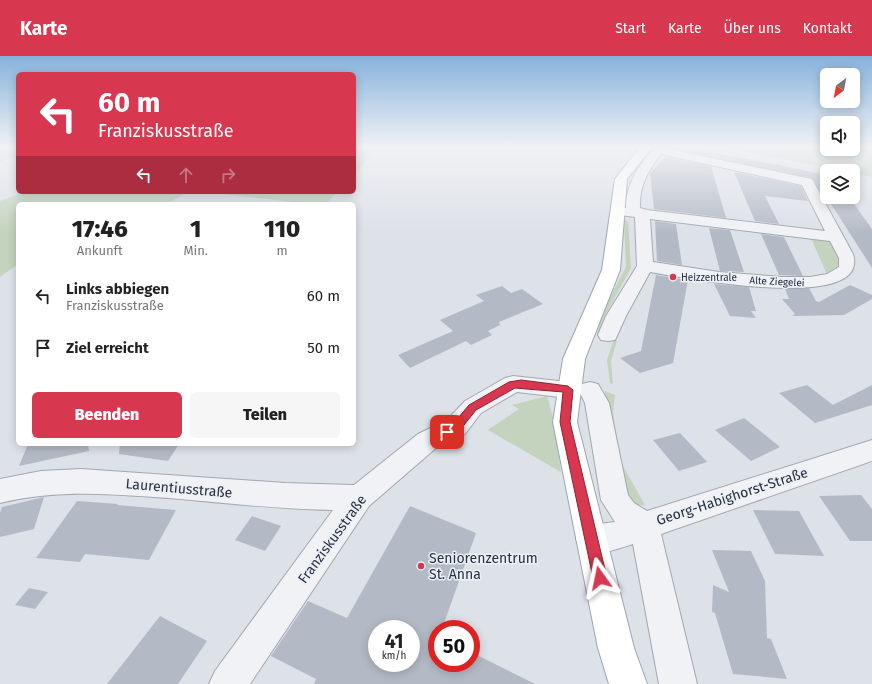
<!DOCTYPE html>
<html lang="de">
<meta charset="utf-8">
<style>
:root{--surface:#fff;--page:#f6f6f6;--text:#222;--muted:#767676;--accent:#d83750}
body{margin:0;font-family:"Fira Sans",sans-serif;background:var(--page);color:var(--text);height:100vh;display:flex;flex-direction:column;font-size:15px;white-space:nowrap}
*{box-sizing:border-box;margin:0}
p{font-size:13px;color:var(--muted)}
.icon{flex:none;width:22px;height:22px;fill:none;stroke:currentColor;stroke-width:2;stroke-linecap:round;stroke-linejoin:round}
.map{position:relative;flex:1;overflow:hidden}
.panel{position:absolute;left:16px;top:146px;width:340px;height:244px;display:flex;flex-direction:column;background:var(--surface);border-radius:6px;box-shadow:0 2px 10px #0003}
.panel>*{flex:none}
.guide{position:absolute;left:16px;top:16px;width:340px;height:122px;border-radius:6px;box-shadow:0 2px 10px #0003;background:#d83750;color:#fff;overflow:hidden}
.needle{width:26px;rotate:212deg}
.tools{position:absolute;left:820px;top:12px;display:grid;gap:8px}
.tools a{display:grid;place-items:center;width:40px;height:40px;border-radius:6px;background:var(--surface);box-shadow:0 2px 10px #0003;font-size:20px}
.speed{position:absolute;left:368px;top:564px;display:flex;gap:8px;font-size:20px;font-weight:700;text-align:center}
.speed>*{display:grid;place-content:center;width:52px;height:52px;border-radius:50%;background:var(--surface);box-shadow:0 2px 10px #0003;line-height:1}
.speed small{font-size:10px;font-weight:400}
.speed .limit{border:6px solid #d22;background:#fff;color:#111}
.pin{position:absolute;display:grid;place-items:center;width:34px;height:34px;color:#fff;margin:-17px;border-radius:8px;box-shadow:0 2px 6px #0006}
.me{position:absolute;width:44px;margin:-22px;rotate:348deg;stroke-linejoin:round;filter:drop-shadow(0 0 3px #0008)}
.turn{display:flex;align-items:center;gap:14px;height:84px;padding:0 16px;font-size:18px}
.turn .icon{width:52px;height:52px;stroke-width:2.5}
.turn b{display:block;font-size:28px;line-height:34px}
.lanes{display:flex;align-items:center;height:38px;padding:0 16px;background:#0003;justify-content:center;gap:20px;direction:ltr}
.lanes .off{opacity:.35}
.eta{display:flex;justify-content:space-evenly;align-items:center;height:68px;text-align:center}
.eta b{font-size:24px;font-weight:800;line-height:28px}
.cta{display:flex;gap:8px;margin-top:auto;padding:8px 16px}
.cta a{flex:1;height:46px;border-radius:6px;background:var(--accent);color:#fff;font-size:16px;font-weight:800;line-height:46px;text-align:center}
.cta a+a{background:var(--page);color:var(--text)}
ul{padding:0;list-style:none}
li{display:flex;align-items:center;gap:12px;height:52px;padding:0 16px}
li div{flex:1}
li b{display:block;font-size:15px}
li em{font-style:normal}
header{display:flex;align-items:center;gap:24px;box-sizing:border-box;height:56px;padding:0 20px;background:var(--accent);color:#fff}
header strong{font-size:19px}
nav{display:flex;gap:22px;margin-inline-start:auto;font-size:14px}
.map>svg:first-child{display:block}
.green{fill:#c3d3bd}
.building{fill:#b4bac5;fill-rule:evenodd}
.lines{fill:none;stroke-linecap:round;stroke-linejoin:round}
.minor-casing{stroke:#a2a8b2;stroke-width:2}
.major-casing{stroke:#9ba6b5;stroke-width:2}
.minor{fill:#f0f2f6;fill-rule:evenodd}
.major{fill:#fff;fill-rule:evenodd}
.route{fill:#d83750;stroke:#8c2434}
.poi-dot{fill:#d83750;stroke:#ecf0f6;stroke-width:1.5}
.labels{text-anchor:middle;stroke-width:3;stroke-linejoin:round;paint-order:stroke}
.far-poi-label{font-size:10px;fill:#252f40;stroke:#ecf0f6;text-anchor:start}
.far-street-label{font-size:10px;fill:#252f40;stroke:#ecf0f6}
.near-street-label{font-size:14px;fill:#252f40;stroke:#ecf0f6}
.near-poi-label{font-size:14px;fill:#252f40;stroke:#ecf0f6;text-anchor:start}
</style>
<header>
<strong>Karte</strong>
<nav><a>Start</a><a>Karte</a><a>Über uns</a><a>Kontakt</a></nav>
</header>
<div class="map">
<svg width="872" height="628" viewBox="0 0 872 628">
<rect width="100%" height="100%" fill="#dde1e8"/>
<path class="green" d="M 10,90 L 18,90 L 18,99 L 0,106 L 0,93 Z
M 354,90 L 381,90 L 371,96 L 354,121 Z
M 718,90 L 827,90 L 827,93 L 853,93 L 853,90 L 872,90 L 872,121 L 853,117 L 853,115 L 844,115 Z
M 24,136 L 188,136 L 168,147 L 164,148 L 18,148 L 18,208 L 0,221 L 0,145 Z
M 206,136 L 337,136 L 326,148 L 310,148 Z
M 624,164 L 628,165 L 631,212 L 603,263 L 601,279 L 597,278 L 599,262 L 626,211 Z
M 810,180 L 835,183 L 844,210 L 828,221 Z
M 614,283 L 617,284 L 611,305 L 613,328 L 610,327 L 607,304 Z
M 605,335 L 615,339 L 613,355 L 620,405 L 645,449 L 623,450 L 606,375 Z
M 547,340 L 555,369 L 561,416 L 488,374 L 519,353 L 512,349 Z"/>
<path class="building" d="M 677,90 L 784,110 L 821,118 L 819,120 L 827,121 L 827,141 L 849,141 L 872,173 L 872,212 L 831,148 L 827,148 L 812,122 L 674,93 Z
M 666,101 L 711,110 L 726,162 L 654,153 L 650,117 Z
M 734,116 L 801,130 L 808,145 L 765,140 L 779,168 L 755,165 Z
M 655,165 L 676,168 L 682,209 L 657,205 Z
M 709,172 L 730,174 L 744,216 L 720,215 Z
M 761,178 L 784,181 L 803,220 L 779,219 Z
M 656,219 L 688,224 L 673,307 L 640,317 L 620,302 L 641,295 Z
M 714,228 L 749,231 L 756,255 L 751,255 L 756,262 L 730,260 Z
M 850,229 L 872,239 L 872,243 L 844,259 L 792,260 L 795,258 L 782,243 L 789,243 L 785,233 L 809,232 L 816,245 L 819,246 Z
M 502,230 L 511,237 L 522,233 L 543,248 L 499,266 L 500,269 L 488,275 L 492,279 L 471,289 L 466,285 L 410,312 L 398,299 L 453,275 L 440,264 L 484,245 L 476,239 Z
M 807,329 L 833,349 L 872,329 L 872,349 L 815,367 L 779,337 Z
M 744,362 L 780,391 L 751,405 L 715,374 Z
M 680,377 L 707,406 L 679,415 L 653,384 Z
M 28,388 L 88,388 L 89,395 L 19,410 Z
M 120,388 L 179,388 L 168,405 L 119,398 Z
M 861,439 L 872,453 L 872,485 L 850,485 L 819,440 Z
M 44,441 L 34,473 L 0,481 L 0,457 L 2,451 Z
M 77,445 L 118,448 L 117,449 L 176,454 L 149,504 L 85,498 L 80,506 L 36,502 Z
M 410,450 L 476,477 L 442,573 L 437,573 L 437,607 L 471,607 L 471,596 L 535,628 L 314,628 L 316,623 L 271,600 L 308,545 L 347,562 ZM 377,573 L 411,573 L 411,607 L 377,607 Z
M 753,454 L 799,455 L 824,500 L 775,498 Z
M 252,460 L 281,470 L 265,495 L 235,484 Z
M 712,494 L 751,495 L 765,525 L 767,582 L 771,583 L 787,623 L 733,618 L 715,557 L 712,556 L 713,529 L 729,536 Z
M 29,532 L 48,536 L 35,553 L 15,549 Z
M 160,560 L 207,585 L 178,628 L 107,628 Z"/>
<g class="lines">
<defs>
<path id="minor" d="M 658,91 L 812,123 L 853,198 C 872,259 675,220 650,216 L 626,260 L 615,284 L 608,285 L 601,284 L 598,279 L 606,260 L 637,210 L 635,161 L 613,158 L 611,155 L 613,152 L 626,152 C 626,127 639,110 654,92 ZM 661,98 L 802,129 L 825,175 L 647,154 L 640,152 C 639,130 648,115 661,98 ZM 650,163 L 830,185 L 839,202 L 839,211 L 827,218 L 810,221 L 782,221 L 719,216 L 653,206 Z
M 513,320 L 568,326 L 576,328 L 579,333 L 582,328 L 590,326 L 598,328 L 609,347 L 628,439 L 634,447 L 647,455 L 872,384 L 872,405 L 661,478 L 697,628 L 659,628 L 633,488 C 615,494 599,500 580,493 L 576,483 L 580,473 L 591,469 L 615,466 L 601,444 L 585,347 L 579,335 L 576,340 L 568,342 L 517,336 L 481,357 L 465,378 L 436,392 L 369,450 L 250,628 L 209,628 L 215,615 L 333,454 C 278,453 224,447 169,442 C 110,438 58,433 0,447 L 0,423 L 41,415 L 81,413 L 285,427 L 354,429 L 418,378 L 447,364 L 465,345 L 505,322 Z"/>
<path id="major" d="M 641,90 L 653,90 L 627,123 L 620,214 L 585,303 L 577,366 L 634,592 L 647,628 L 609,628 L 598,592 L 553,366 L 563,303 L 602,214 L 615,123 Z"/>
</defs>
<use href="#minor" class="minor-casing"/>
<use href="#major" class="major-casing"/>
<use href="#minor" class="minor"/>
<use href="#major" class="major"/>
</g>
<linearGradient id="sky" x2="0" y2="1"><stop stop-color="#87b2dc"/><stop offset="0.51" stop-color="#f0f2f5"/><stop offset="1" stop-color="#f0f2f5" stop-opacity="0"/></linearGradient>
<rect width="872" height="178" fill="url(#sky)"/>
<path class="route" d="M 521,324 L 568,330 L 573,334 L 570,366 L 607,522 L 605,527 L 600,529 L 595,527 L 593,522 L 560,366 L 563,336 L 515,332 L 476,354 L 460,374 L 447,380 L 441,376 L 443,373 L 453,368 L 469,349 L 509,326 Z"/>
<g class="poi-dot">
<circle cx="673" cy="221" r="4"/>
<circle cx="421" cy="510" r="4"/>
</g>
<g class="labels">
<g class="far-poi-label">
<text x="681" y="225">Heizzentrale</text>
</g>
<g class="far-street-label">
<text transform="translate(777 225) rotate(3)" y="4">Alte Ziegelei</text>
</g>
<g class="near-street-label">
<text transform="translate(179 432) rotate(5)" y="5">Laurentiusstraße</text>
<text transform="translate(732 440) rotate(-18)" y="5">Georg-Habighorst-Straße</text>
<text transform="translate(332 483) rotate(-54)" y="5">Franziskusstraße</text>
</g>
<g class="near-poi-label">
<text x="429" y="507">Seniorenzentrum<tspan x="429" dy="16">St. Anna</tspan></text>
</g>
</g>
</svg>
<div class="tools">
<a><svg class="needle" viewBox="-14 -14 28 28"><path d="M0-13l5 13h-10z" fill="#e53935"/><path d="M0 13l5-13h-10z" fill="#767676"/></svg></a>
<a><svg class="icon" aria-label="sound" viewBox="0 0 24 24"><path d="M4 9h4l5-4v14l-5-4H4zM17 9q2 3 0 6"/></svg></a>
<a><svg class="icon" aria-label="layers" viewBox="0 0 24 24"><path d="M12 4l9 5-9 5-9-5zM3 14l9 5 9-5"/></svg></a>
</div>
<div class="speed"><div>41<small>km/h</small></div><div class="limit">50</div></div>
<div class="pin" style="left:447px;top:376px;background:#d93025"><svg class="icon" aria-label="arrive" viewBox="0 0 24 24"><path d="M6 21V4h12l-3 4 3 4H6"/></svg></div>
<svg class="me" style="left:600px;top:522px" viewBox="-20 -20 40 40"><path d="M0-17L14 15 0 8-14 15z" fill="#d83750" stroke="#fff" stroke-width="4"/></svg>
<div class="guide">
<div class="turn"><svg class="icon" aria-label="left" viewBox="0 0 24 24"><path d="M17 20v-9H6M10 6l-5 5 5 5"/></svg><div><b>60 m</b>Franziskusstraße</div></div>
<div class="lanes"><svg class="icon" aria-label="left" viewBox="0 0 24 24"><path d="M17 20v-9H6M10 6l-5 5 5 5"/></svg><svg class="icon off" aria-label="ahead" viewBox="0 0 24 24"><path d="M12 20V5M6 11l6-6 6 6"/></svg><svg class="icon off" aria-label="right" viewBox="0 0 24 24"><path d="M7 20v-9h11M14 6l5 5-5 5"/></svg></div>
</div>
<section class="panel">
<div class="eta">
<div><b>17:46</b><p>Ankunft</p></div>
<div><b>1</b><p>Min.</p></div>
<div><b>110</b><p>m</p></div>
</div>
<ul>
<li><svg class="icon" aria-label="left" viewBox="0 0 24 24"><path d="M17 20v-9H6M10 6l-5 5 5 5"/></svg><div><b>Links abbiegen</b><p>Franziskusstraße</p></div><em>60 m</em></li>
<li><svg class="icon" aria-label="arrive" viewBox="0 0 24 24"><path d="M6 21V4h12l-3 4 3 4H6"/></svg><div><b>Ziel erreicht</b></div><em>50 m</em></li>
</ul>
<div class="cta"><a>Beenden</a><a>Teilen</a></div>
</section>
</div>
